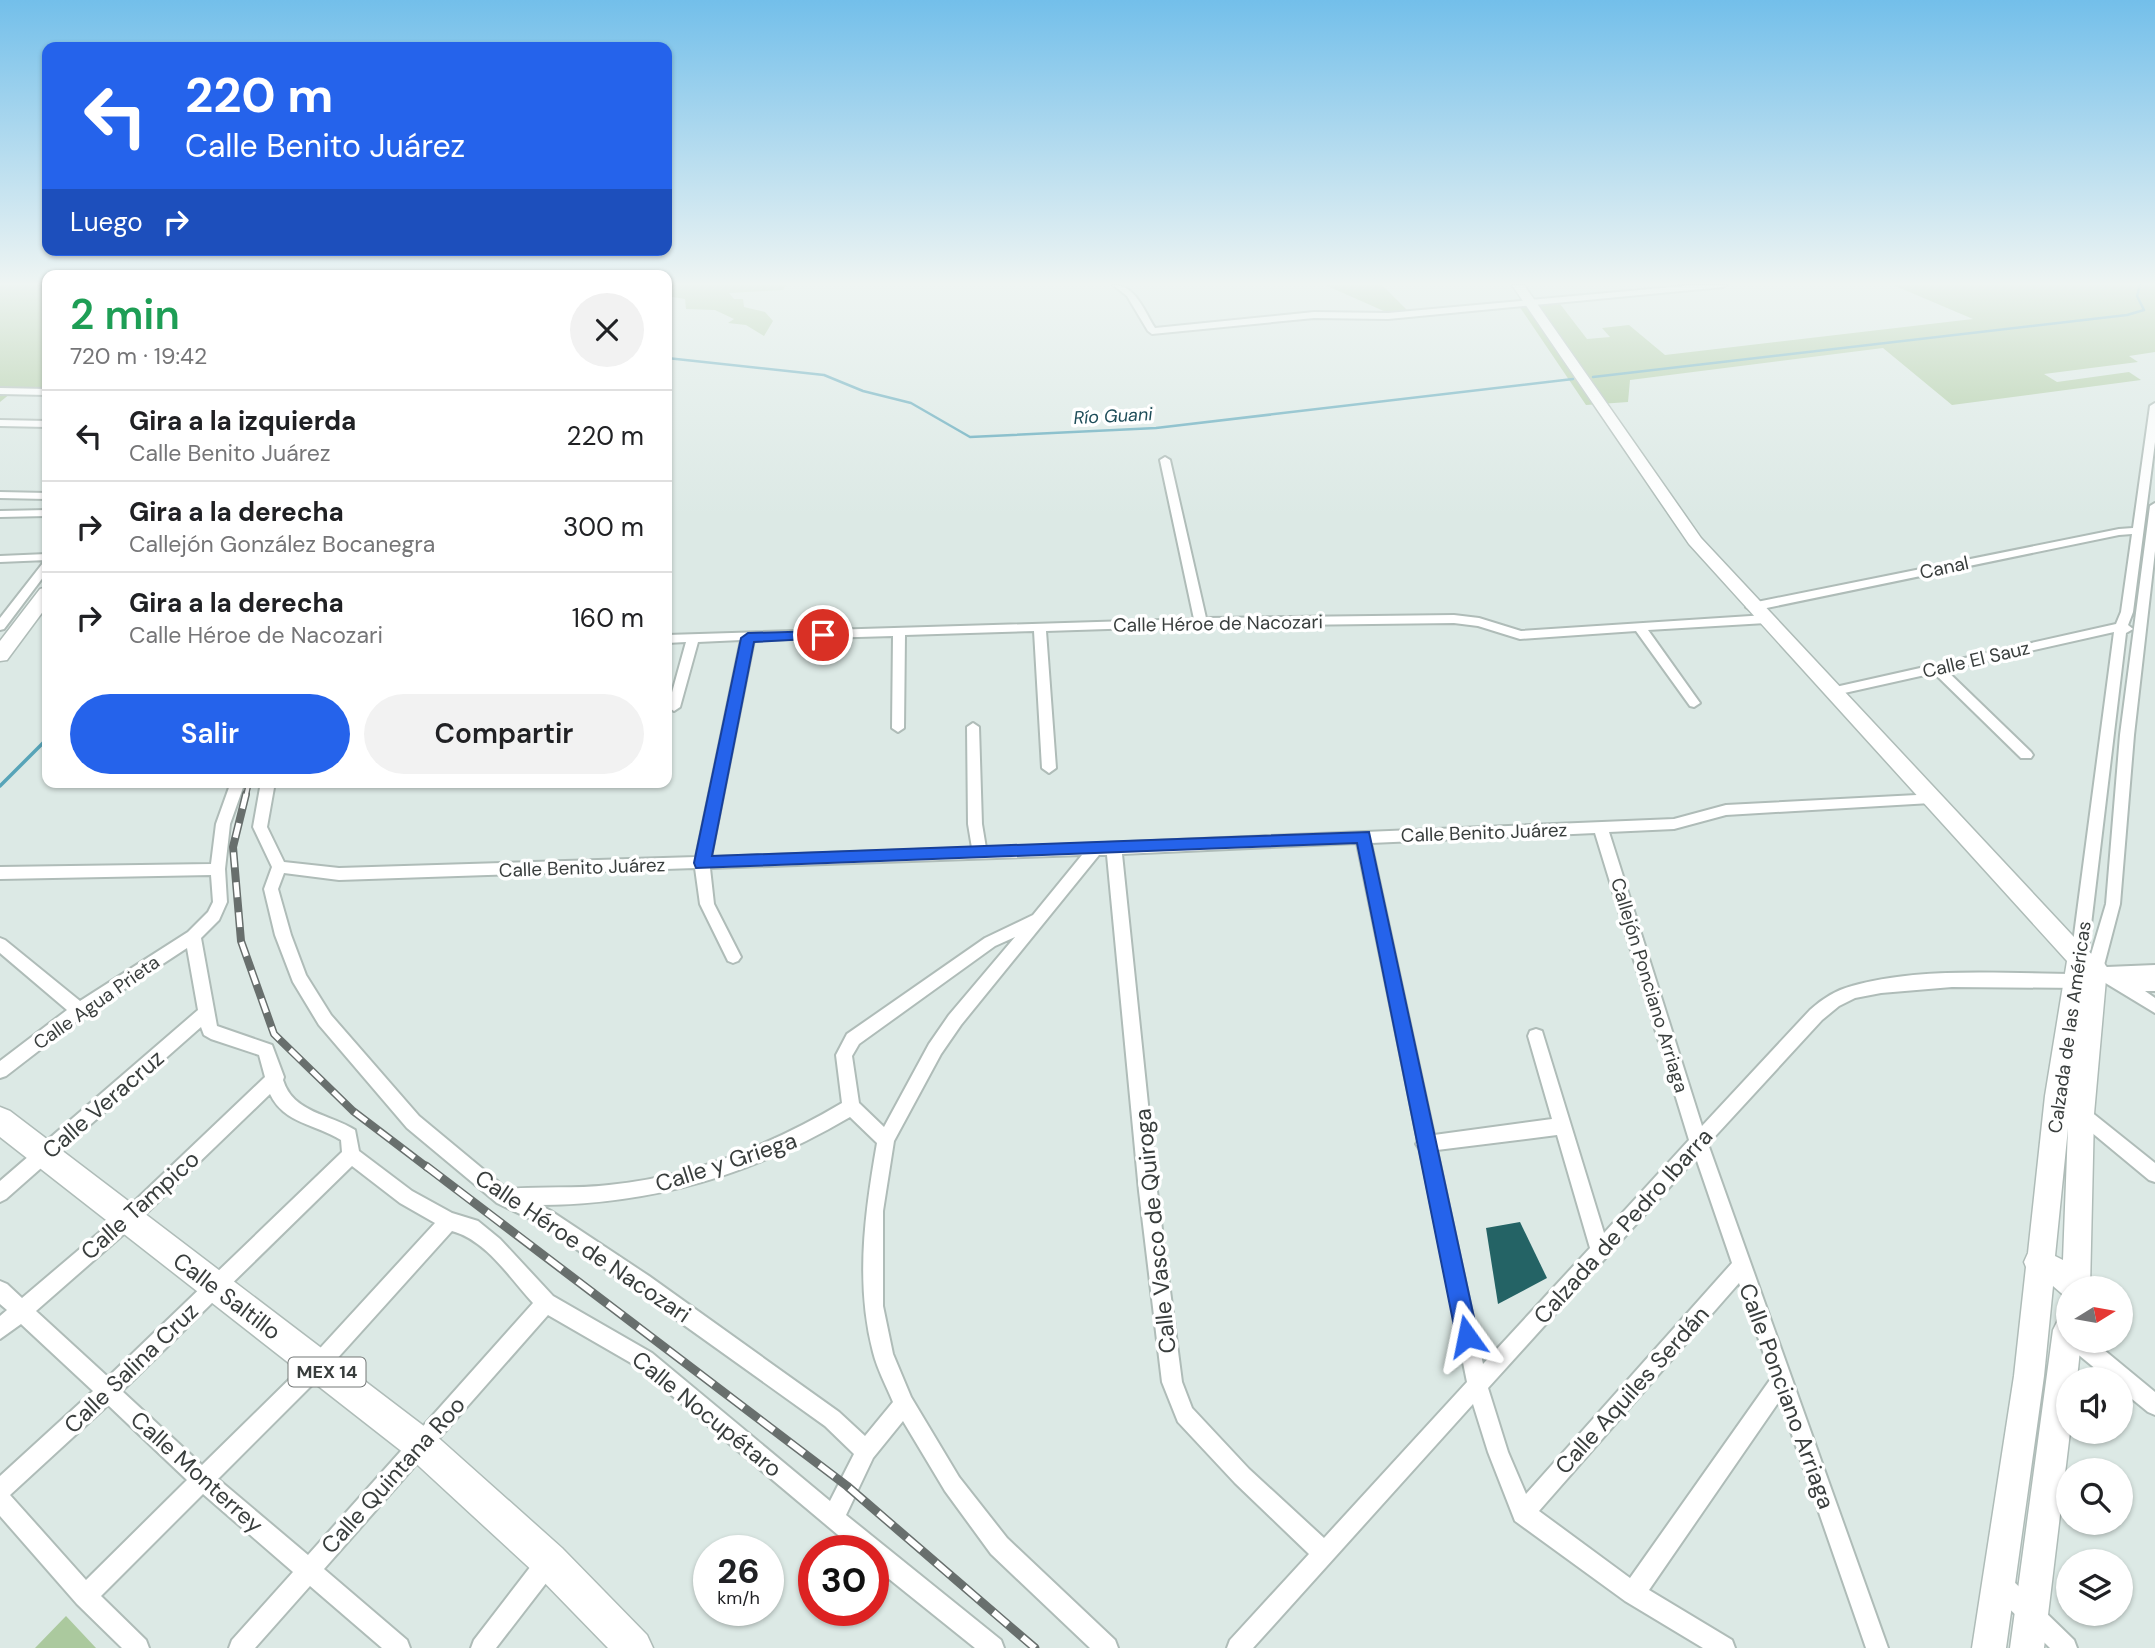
<!DOCTYPE html>
<html lang="es">
<meta charset="utf-8">
<style>
:root{--surface:#fff;--page:#f2f2f2;--text:#202124;--muted:#757577;--line:#e0e0e0;--accent:#2563eb}
body{margin:0;font-family:"DM Sans",sans-serif;background:var(--page);color:var(--text);height:100vh;display:flex;flex-direction:column;font-size:26px;white-space:nowrap}
*{box-sizing:border-box;margin:0}
p{font-size:23px;color:var(--muted)}
.icon{flex:none;width:38px;height:38px;fill:none;stroke:currentColor;stroke-width:2;stroke-linecap:round;stroke-linejoin:round}
.map{position:relative;flex:1;overflow:hidden}
.panel{position:absolute;left:42px;top:270px;width:630px;height:518px;display:flex;flex-direction:column;background:var(--surface);border-radius:14px;box-shadow:0 2px 5px #0004}
.panel>*{flex:none}
.guide{position:absolute;left:42px;top:42px;width:630px;height:214px;border-radius:14px;box-shadow:0 2px 5px #0004;background:#2563eb;color:#fff;overflow:hidden}
.needle{width:46px;rotate:79deg}
.controls{position:absolute;left:2056px;top:1276px;display:grid;gap:14px}
.controls a{display:grid;place-items:center;width:77px;height:77px;border-radius:50%;background:var(--surface);box-shadow:0 2px 5px #0004;font-size:35px}
.speed{position:absolute;left:693px;top:1535px;display:flex;gap:14px;font-size:35px;font-weight:700;text-align:center}
.speed>*{display:grid;place-content:center;width:91px;height:91px;border-radius:50%;background:var(--surface);box-shadow:0 2px 5px #0004;line-height:1}
.speed small{font-size:18px;font-weight:400}
.speed .limit{border:10px solid #d22;background:#fff;color:#111}
.pin{position:absolute;display:grid;place-items:center;width:60px;height:60px;color:#fff;margin:-30px;border:4px solid #fff;border-radius:50%;box-shadow:0 2px 7px #0007}
.me{position:absolute;width:77px;margin:-38px;rotate:348deg;stroke-linejoin:round;filter:drop-shadow(0 0 5px #0008)}
.turn{display:flex;align-items:center;gap:24px;height:147px;padding:0 28px;font-size:32px}
.turn .icon{width:91px;height:91px;stroke-width:2.5}
.turn b{display:block;font-size:49px;line-height:60px}
.then{display:flex;align-items:center;height:66px;padding:0 28px;background:#0003;gap:14px;font-size:26px}
.round{display:grid;place-items:center;flex:none;width:74px;height:74px;border-radius:37px;background:var(--page)}
.overview{display:flex;align-items:center;justify-content:space-between;height:119px;padding:0 28px}
h1{font-size:42px;font-weight:600;line-height:52px;color:#1e9e55}
.button{display:flex;gap:14px;margin-top:auto;padding:14px 28px}
.button a{flex:1;height:80px;border-radius:42px;background:var(--accent);color:#fff;font-size:28px;font-weight:600;line-height:80px;text-align:center}
.button a+a{background:var(--page);color:var(--text)}
ul{padding:0;list-style:none}
li{display:flex;align-items:center;gap:21px;height:91px;padding:0 28px;border-top:2px solid var(--line)}
li div{flex:1}
li b{display:block;font-size:26px}
li em{font-style:normal}
.map>svg:first-child{display:block}
.green{fill:#abc99e}
.lines{fill:none;stroke-linecap:round;stroke-linejoin:round}
.stream-far1{stroke:#57a4b8;stroke-width:2.5}
.stream{stroke:#57a4b8;stroke-width:3.5}
.building{fill:#246365}
.street-casing{stroke:#afbcb8;stroke-width:4}
.secondary-casing{stroke:#afbcb8;stroke-width:3}
.primary-casing{stroke:#afbcb8;stroke-width:3}
.street{fill:#fff;fill-rule:evenodd}
.secondary{fill:#fff;fill-rule:evenodd}
.primary{fill:#fff;fill-rule:evenodd}
.rail-far2-casing{stroke:#686f6d;stroke-width:6}
.rail-far1-casing{stroke:#686f6d;stroke-width:8}
.rail-casing{stroke:#686f6d;stroke-width:9}
.rail-far2{stroke:#fff;stroke-width:3.5;stroke-dasharray:11;stroke-linecap:butt}
.rail-far1{stroke:#fff;stroke-width:5;stroke-dasharray:15;stroke-linecap:butt}
.rail{stroke:#fff;stroke-width:6;stroke-dasharray:19;stroke-linecap:butt}
.route{fill:#2563eb;stroke:#184099;stroke-width:2}
.labels{text-anchor:middle;stroke-width:7;stroke-linejoin:round;paint-order:stroke}
.far-water-label{font-size:18px;font-style:italic;fill:#1e4d59;stroke:#fff}
.shield{fill:#fff;stroke:#747877;stroke-width:2}
.shield-label{font-size:18px;font-weight:bold;fill:#393e3d}
.street-label{font-size:19px;fill:#393e3d;stroke:#fff}
.near-street-label{font-size:23px;fill:#393e3d;stroke:#fff}
</style>
<div class="map">
<svg width="2155" height="1648" viewBox="0 0 2155 1648">
<rect width="100%" height="100%" fill="#dce9e5"/>
<path class="green" d="M 0,285 L 47,285 L 47,390 L 16,389 L 0,402 Z
M 667,285 L 786,285 L 783,290 L 729,293 L 734,299 L 743,299 L 744,307 L 765,312 L 773,321 L 764,336 L 746,325 L 728,323 L 734,319 L 715,310 L 686,309 L 685,299 L 667,296 Z
M 1325,285 L 1382,285 L 1410,313 L 1388,316 L 1386,312 Z
M 1893,285 L 2155,285 L 2155,352 L 2129,356 L 2138,362 L 2044,374 L 2057,382 L 2129,372 L 2141,380 L 1952,405 L 1883,348 L 1630,380 L 1628,402 L 1586,405 L 1517,303 L 1557,300 L 1587,339 L 1610,337 L 1602,328 L 1629,325 L 1665,355 L 1973,319 Z
M 66,1616 L 96,1648 L 35,1648 Z"/>
<g class="lines">
<path class="stream-far1" d="M 667,358 L 824,375 L 863,391 L 911,403 L 970,437 L 1156,428 L 1573,379
M 1593,377 L 2127,315 L 2144,310 L 2137,296 L 2140,285"/>
<path class="stream" d="M 0,786 L 47,739"/>
</g>
<path class="building" d="M 1520,1222 L 1547,1278 L 1498,1304 L 1486,1228 Z"/>
<g class="lines">
<defs>
<path id="street" d="M 1113,285 C 1136,285 1144,311 1155,328 L 1314,312 L 1388,313 L 1695,285 L 1727,285 L 1723,287 L 1388,319 L 1314,318 L 1152,334 L 1148,331 L 1127,296 Z
M 0,388 L 47,389 L 47,395 L 0,394 Z
M 2155,403 L 2155,442 L 2133,612 L 2128,625 L 2133,629 L 2126,633 L 2087,958 L 2084,962 L 2079,964 L 2074,962 L 2071,958 L 2114,632 L 1946,670 L 2031,752 L 2033,755 L 2031,758 L 2021,758 L 1934,673 L 1831,696 L 1825,692 L 1831,688 L 2116,624 L 2121,612 L 2132,534 L 2119,535 L 1752,611 L 1746,607 L 1752,603 L 2119,529 L 2133,528 L 2150,406 Z
M 0,420 L 47,421 L 47,427 L 0,426 Z
M 1165,457 L 1170,460 L 1206,618 L 1454,615 L 1479,618 L 1521,631 L 1766,615 L 1772,619 L 1766,623 L 1648,630 L 1700,703 L 1694,707 L 1690,706 L 1636,631 L 1520,639 L 1478,626 L 1454,623 L 1201,626 L 1046,631 L 1056,768 L 1049,773 L 1042,768 L 1034,631 L 905,635 L 904,728 L 898,732 L 892,728 L 893,636 L 754,640 L 711,857 L 972,848 L 968,824 L 967,727 L 973,723 L 979,727 L 982,824 L 986,848 L 1674,819 L 1726,805 L 1936,794 L 1938,798 L 1931,803 L 1726,815 L 1674,829 L 1609,832 L 1702,1126 L 1810,1010 C 1822,999 1836,990 1852,986 C 1920,966 2011,974 2082,974 L 2088,976 L 2090,981 L 2088,986 L 2082,988 L 1952,987 L 1881,993 L 1855,998 L 1839,1006 L 1822,1020 L 1708,1144 L 1888,1648 L 1866,1648 L 1780,1400 L 1649,1590 L 1732,1640 L 1735,1648 L 1703,1648 L 1625,1601 L 1515,1521 L 1488,1452 L 1473,1404 L 1253,1648 L 1227,1648 L 1230,1640 L 1309,1554 L 1235,1483 L 1178,1422 L 1162,1382 L 1139,1191 L 1107,855 L 1099,855 L 961,1025 L 941,1054 L 894,1141 L 883,1211 L 883,1306 L 893,1354 L 911,1397 L 959,1477 L 1007,1538 L 1115,1640 L 1118,1648 L 1090,1648 L 991,1554 L 945,1491 L 903,1421 L 873,1458 L 846,1515 L 1001,1640 L 1004,1648 L 975,1648 L 873,1566 L 873,1550 L 856,1550 L 638,1367 L 548,1315 L 324,1569 L 407,1640 L 410,1648 L 382,1648 L 310,1586 L 255,1648 L 229,1648 L 232,1640 L 293,1572 L 203,1494 L 101,1596 L 146,1640 L 149,1648 L 122,1648 L 77,1604 L 0,1516 L 0,1476 L 93,1391 L 21,1324 L 0,1339 L 0,1316 L 7,1310 L 0,1304 L 0,1281 L 7,1284 L 22,1298 L 121,1214 L 265,1077 L 259,1055 L 211,1039 L 204,1035 L 201,1027 L 6,1199 L 0,1202 L 0,1181 L 198,1010 L 187,948 L 85,1015 L 6,1076 L 0,1078 L 0,1061 L 67,1010 L 0,953 L 0,938 L 5,940 L 80,1001 L 188,932 L 208,912 L 213,902 L 211,875 L 0,879 L 0,867 L 211,864 L 216,824 L 231,782 L 245,782 L 230,824 L 225,869 L 227,902 L 219,920 L 201,938 L 217,1026 L 272,1045 L 284,1077 L 283,1080 C 293,1113 330,1114 355,1130 L 359,1151 L 412,1191 L 452,1213 L 478,1221 L 500,1239 L 553,1296 L 652,1353 L 830,1501 L 854,1454 L 825,1426 L 635,1290 L 539,1223 L 497,1203 L 407,1128 L 319,1025 L 293,982 L 275,935 L 264,889 L 272,867 L 253,827 L 261,782 L 275,782 L 267,827 L 284,862 L 339,868 L 696,857 L 741,640 L 698,642 L 680,707 L 674,711 L 668,707 L 686,642 L 667,643 L 667,635 L 1194,619 L 1160,460 ZM 1595,833 L 1689,1140 L 1604,1233 L 1542,1031 L 1536,1029 L 1530,1031 L 1528,1036 L 1552,1119 L 1434,1135 L 1371,843 ZM 1357,843 L 1418,1141 L 1416,1144 L 1420,1150 L 1467,1382 L 1324,1538 L 1249,1469 L 1192,1408 L 1182,1382 L 1157,1191 L 1122,854 ZM 1082,855 L 1033,915 L 985,938 L 847,1034 L 836,1055 L 842,1103 C 771,1145 692,1177 609,1185 C 575,1189 541,1186 507,1189 L 419,1116 L 331,1015 L 306,975 L 291,935 L 278,889 L 284,873 L 339,880 L 695,868 L 700,904 L 728,961 L 733,963 L 738,961 L 741,957 L 714,904 L 710,868 ZM 1015,937 L 949,1015 L 929,1044 L 884,1127 L 859,1103 L 852,1056 L 859,1044 L 995,946 ZM 270,1094 C 284,1124 316,1124 341,1140 L 342,1152 L 108,1377 L 36,1311 L 133,1226 ZM 850,1117 L 877,1143 C 865,1211 855,1283 873,1352 C 877,1369 886,1385 893,1402 L 865,1436 L 839,1412 L 649,1276 L 551,1211 L 540,1205 C 654,1204 751,1175 850,1117 ZM 1557,1135 L 1590,1248 L 1483,1364 L 1437,1150 ZM 1696,1158 L 1732,1263 L 1526,1494 L 1508,1452 L 1488,1388 ZM 352,1166 L 400,1203 L 435,1223 L 311,1358 L 202,1465 L 122,1391 ZM 452,1231 C 486,1240 510,1278 533,1303 L 308,1555 L 218,1479 L 325,1372 ZM 1739,1283 L 1772,1377 L 1630,1578 L 1539,1511 ZM 108,1405 L 187,1480 L 86,1580 L 10,1495 Z
M 0,492 L 47,493 L 47,499 L 0,498 Z
M 2155,503 L 2155,551 L 2134,735 L 2120,904 L 2104,965 L 2107,967 L 2155,965 L 2155,991 L 2145,991 L 2155,998 L 2155,1013 L 2089,973 L 2087,968 L 2106,904 L 2120,735 L 2150,506 Z
M 47,510 L 47,516 L 0,517 L 0,511 Z
M 47,554 L 47,560 L 0,562 L 0,556 Z
M 47,562 L 47,572 L 4,629 L 0,630 L 0,618 L 43,563 Z
M 2079,1104 L 2085,1107 L 2155,1163 L 2155,1182 L 2149,1180 L 2073,1117 L 2070,1112 L 2073,1107 Z
M 2068,1334 L 2068,1340 L 2092,1340 L 2155,1392 L 2155,1415 L 2148,1412 L 2121,1390 L 2121,1379 L 2108,1379 L 2069,1347 L 2066,1340 Z
M 549,1550 L 557,1553 L 560,1561 L 557,1569 L 496,1648 L 471,1648 L 474,1640 L 541,1553 Z
M 2000,1573 L 2008,1576 L 2074,1640 L 2077,1648 L 2050,1648 L 1992,1592 L 1989,1584 L 1992,1576 Z"/>
<path id="secondary" d="M 1512,285 L 1524,285 L 1701,538 L 2087,951 L 2103,961 L 2107,968 L 2094,1114 L 2090,1288 L 2068,1288 L 2068,1299 L 2053,1286 L 2044,1376 L 2006,1648 L 1972,1648 L 2014,1376 L 2026,1267 L 2024,1262 L 2028,1253 L 2045,1096 L 2067,961 L 1689,544 ZM 2068,1128 L 2063,1260 L 2055,1256 Z
M 2068,1315 L 2068,1340 L 2081,1340 L 2077,1379 L 2068,1379 L 2070,1432 L 2044,1648 L 2010,1648 L 2053,1330 L 2058,1320 Z"/>
<path id="primary" d="M 47,587 L 47,606 L 7,660 L 0,661 L 0,641 L 40,589 Z
M 0,1107 L 10,1111 L 433,1433 L 562,1548 L 647,1635 L 653,1648 L 608,1648 L 536,1574 L 409,1457 L 0,1137 Z"/>
</defs>
<use href="#street" class="street-casing"/>
<use href="#secondary" class="secondary-casing"/>
<use href="#primary" class="primary-casing"/>
<use href="#street" class="street"/>
<use href="#secondary" class="secondary"/>
<use href="#primary" class="primary"/>
<defs>
<path id="rail-far2" d="M 246,796 L 249,782"/>
<path id="rail-far1" d="M 246,794 L 233,847 L 241,941 L 274,1034 L 353,1111 L 428,1168"/>
<path id="rail" d="M 426,1166 L 847,1486 L 1035,1648"/>
</defs>
<use href="#rail-far2" class="rail-far2-casing"/>
<use href="#rail-far1" class="rail-far1-casing"/>
<use href="#rail" class="rail-casing"/>
<use href="#rail-far2" class="rail-far2"/>
<use href="#rail-far1" class="rail-far1"/>
<use href="#rail" class="rail"/>
</g>
<linearGradient id="sky" x2="0" y2="1"><stop stop-color="#73bfea"/><stop offset="0.55" stop-color="#eff5f3"/><stop offset="1" stop-color="#eff5f3" stop-opacity="0"/></linearGradient>
<rect width="2155" height="516" fill="url(#sky)"/>
<path class="route" d="M 823,631 L 830,635 L 828,638 L 754,642 L 712,856 L 1369,832 L 1478,1336 L 1475,1344 L 1467,1347 L 1459,1344 L 1456,1336 L 1357,843 L 696,868 L 694,863 L 741,638 L 748,633 Z"/>
<g class="labels">
<g class="far-water-label">
<text transform="translate(1113 416) rotate(-3)" y="6">Río Guani</text>
</g>
<rect class="shield" x="288.5" y="1357.5" width="77" height="29" rx="5"/>
<g class="shield-label">
<text x="327" y="1378">MEX 14</text>
</g>
<g class="street-label">
<text transform="translate(1944 567) rotate(-12)" y="7">Canal</text>
<text transform="translate(1218 623) rotate(-1)" y="7">Calle Héroe de Nacozari</text>
<text transform="translate(1976 659) rotate(-13)" y="7">Calle El Sauz</text>
<text transform="translate(1484 832) rotate(-2)" y="7">Calle Benito Juárez</text>
<text transform="translate(582 867) rotate(-2)" y="7">Calle Benito Juárez</text>
<text transform="translate(1650 985) rotate(73)" y="7">Callejón Ponciano Arriaga</text>
<text transform="translate(96 1002) rotate(-35)" y="7">Calle Agua Prieta</text>
<text transform="translate(2069 1027) rotate(-82)" y="7">Calzada de las Américas</text>
</g>
<g class="near-street-label">
<text transform="translate(103 1104) rotate(-41)" y="8">Calle Veracruz</text>
<text transform="translate(726 1162) rotate(-18)" y="8">Calle y Griega</text>
<text transform="translate(140 1205) rotate(-42)" y="8">Calle Tampico</text>
<text transform="translate(1623 1226) rotate(-48)" y="8">Calzada de Pedro Ibarra</text>
<text transform="translate(1155 1231) rotate(-96)" y="8">Calle Vasco de Quiroga</text>
<text transform="translate(583 1246) rotate(34)" y="8">Calle Héroe de Nacozari</text>
<text transform="translate(227 1296) rotate(37)" y="8">Calle Saltillo</text>
<text transform="translate(131 1368) rotate(-44)" y="8">Calle Salina Cruz</text>
<text transform="translate(1632 1390) rotate(-48)" y="8">Calle Aquiles Serdán</text>
<text transform="translate(1787 1396) rotate(70)" y="8">Calle Ponciano Arriaga</text>
<text transform="translate(707 1414) rotate(39)" y="8">Calle Nocupétaro</text>
<text transform="translate(197 1472) rotate(42)" y="8">Calle Monterrey</text>
<text transform="translate(393 1475) rotate(-48)" y="8">Calle Quintana Roo</text>
</g>
</g>
</svg>
<div class="controls">
<a><svg class="needle" viewBox="-14 -14 28 28"><path d="M0-13l5 13h-10z" fill="#e53935"/><path d="M0 13l5-13h-10z" fill="#757577"/></svg></a>
<a><svg class="icon" aria-label="sound" viewBox="0 0 24 24"><path d="M4 9h4l5-4v14l-5-4H4zM17 9q2 3 0 6"/></svg></a>
<a><svg class="icon" aria-label="search" viewBox="0 0 24 24"><circle cx="10" cy="10" r="6"/><path d="M15 15l6 6"/></svg></a>
<a><svg class="icon" aria-label="layers" viewBox="0 0 24 24"><path d="M12 4l9 5-9 5-9-5zM3 14l9 5 9-5"/></svg></a>
</div>
<div class="speed"><div>26<small>km/h</small></div><div class="limit">30</div></div>
<div class="pin" style="left:823px;top:635px;background:#d93025"><svg class="icon" aria-label="arrive" viewBox="0 0 24 24"><path d="M6 21V4h12l-3 4 3 4H6"/></svg></div>
<svg class="me" style="left:1467px;top:1336px" viewBox="-20 -20 40 40"><path d="M0-17L14 15 0 8-14 15z" fill="#2563eb" stroke="#fff" stroke-width="4"/></svg>
<div class="guide">
<div class="turn"><svg class="icon" aria-label="left" viewBox="0 0 24 24"><path d="M17 20v-9H6M10 6l-5 5 5 5"/></svg><div><b>220 m</b>Calle Benito Juárez</div></div>
<div class="then">Luego<svg class="icon" aria-label="right" viewBox="0 0 24 24"><path d="M7 20v-9h11M14 6l5 5-5 5"/></svg></div>
</div>
<section class="panel">
<div class="overview"><div><h1>2 min</h1><p>720 m · 19:42</p></div><a class="round"><svg class="icon" aria-label="close" viewBox="0 0 24 24"><path d="M6 6l12 12M18 6L6 18"/></svg></a></div>
<ul>
<li><svg class="icon" aria-label="left" viewBox="0 0 24 24"><path d="M17 20v-9H6M10 6l-5 5 5 5"/></svg><div><b>Gira a la izquierda</b><p>Calle Benito Juárez</p></div><em>220 m</em></li>
<li><svg class="icon" aria-label="right" viewBox="0 0 24 24"><path d="M7 20v-9h11M14 6l5 5-5 5"/></svg><div><b>Gira a la derecha</b><p>Callejón González Bocanegra</p></div><em>300 m</em></li>
<li><svg class="icon" aria-label="right" viewBox="0 0 24 24"><path d="M7 20v-9h11M14 6l5 5-5 5"/></svg><div><b>Gira a la derecha</b><p>Calle Héroe de Nacozari</p></div><em>160 m</em></li>
</ul>
<div class="button"><a>Salir</a><a>Compartir</a></div>
</section>
</div>
